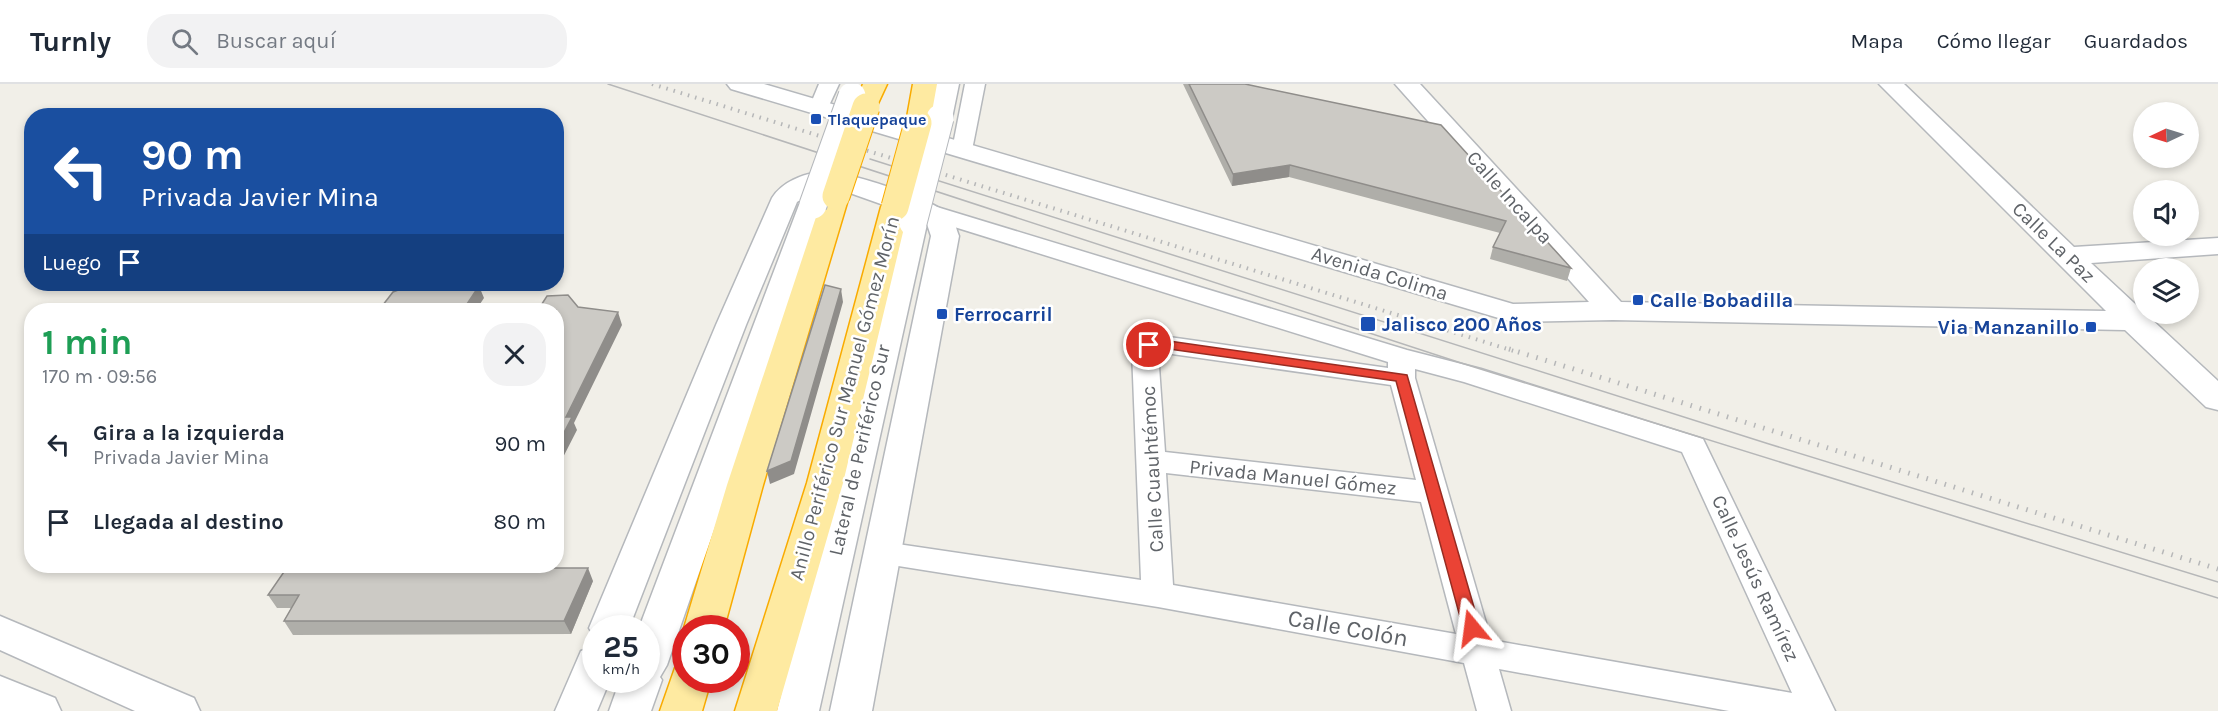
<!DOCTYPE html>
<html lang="es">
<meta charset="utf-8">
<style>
:root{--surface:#fff;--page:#f2f2f3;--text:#1f2937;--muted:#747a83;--line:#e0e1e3}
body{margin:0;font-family:Karla,sans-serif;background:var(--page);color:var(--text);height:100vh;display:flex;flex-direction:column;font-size:22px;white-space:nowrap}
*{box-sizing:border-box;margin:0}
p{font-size:20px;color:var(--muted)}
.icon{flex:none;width:33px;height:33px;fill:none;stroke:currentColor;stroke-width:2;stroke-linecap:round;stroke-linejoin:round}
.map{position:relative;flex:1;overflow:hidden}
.side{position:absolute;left:24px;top:219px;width:540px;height:270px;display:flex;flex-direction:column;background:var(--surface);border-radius:24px;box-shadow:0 3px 9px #0003}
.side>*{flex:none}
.banner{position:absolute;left:24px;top:24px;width:540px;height:183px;border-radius:24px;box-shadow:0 3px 9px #0003;background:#1a4fa0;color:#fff;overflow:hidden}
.needle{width:39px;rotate:266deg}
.buttons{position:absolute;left:2133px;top:18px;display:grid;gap:12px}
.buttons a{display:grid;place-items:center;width:66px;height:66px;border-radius:50%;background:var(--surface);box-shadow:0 3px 9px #0003;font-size:30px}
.speed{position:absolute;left:582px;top:531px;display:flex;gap:12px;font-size:30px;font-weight:700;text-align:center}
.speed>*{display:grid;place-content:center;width:78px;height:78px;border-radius:50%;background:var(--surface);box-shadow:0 3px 9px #0003;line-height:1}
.speed small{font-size:15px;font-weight:400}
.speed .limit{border:9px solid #d22;background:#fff;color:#111}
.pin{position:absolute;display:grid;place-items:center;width:51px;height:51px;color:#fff;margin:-26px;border:3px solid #fff;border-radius:50%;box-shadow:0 2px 6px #0007}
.me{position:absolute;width:66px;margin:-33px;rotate:344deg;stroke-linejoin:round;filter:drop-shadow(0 0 4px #0008)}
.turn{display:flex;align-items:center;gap:21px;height:126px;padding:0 18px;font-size:27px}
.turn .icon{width:78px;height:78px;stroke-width:2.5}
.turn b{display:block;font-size:42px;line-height:51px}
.then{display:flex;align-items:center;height:57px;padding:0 18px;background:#0003;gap:12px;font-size:22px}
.round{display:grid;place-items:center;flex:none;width:63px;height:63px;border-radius:24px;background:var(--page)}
.overview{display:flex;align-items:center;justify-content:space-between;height:102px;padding:0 18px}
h1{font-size:36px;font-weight:700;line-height:45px;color:#1e9e55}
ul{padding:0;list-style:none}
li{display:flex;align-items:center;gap:18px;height:78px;padding:0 18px}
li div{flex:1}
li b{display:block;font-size:22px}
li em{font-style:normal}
header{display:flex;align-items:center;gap:36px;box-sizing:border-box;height:84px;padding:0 30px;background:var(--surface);border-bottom:2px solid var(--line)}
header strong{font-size:28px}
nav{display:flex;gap:33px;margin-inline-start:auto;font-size:21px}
.search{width:420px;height:54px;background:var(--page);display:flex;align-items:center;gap:15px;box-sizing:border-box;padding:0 21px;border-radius:24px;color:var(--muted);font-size:22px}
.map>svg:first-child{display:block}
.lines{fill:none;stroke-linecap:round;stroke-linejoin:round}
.minor-casing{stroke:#b5b8bc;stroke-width:3}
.tertiary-casing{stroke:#b5b8bc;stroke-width:3}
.trunk-casing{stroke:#f9ab00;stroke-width:3}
.minor{fill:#fff;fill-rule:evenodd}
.tertiary{fill:#fff;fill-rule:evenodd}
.trunk{fill:#feeaa1;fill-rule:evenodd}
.tram{stroke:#b6b7b8;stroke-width:1.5}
.rail-far1{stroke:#b6b7b8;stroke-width:4;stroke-dasharray:1.5 6;stroke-linecap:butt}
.rail{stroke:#b6b7b8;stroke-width:5;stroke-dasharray:1.5 8;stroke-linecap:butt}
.tertiary-bridge-casing{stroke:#b5b8bc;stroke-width:29;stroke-linecap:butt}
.trunk-bridge-casing{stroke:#f9ab00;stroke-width:29;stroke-linecap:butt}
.tertiary-bridge{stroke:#fff;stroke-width:27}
.trunk-bridge{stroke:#feeaa1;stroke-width:27}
.wall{fill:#afaea9}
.shaded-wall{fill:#8f8d8a}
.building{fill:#cccac5;stroke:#8f8d8a;stroke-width:1.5}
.route{fill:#ea4335;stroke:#982c22;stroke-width:1.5}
.transit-dot{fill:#1a4fb4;stroke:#fff;stroke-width:2}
.labels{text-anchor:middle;stroke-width:5;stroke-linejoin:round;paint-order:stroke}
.far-transit-label{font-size:16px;font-weight:bold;fill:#164399;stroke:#fff;text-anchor:start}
.street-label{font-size:20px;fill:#5f6368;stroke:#fff}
.transit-label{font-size:20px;font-weight:bold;fill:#164399;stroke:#fff;text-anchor:start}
.near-street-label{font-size:24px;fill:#5f6368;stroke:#fff}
</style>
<header>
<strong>Turnly</strong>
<div class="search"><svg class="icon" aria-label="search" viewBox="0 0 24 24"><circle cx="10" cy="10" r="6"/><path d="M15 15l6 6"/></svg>Buscar aquí</div>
<nav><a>Mapa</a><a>Cómo llegar</a><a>Guardados</a></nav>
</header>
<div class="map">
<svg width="2218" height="627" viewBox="0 0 2218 627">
<rect width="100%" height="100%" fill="#f1efe8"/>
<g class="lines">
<defs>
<path id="minor" d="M 819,0 L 839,0 L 826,28 L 812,28 L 809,24 Z
M 965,0 L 985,0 L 972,66 L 969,70 L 962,72 L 955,70 L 952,66 Z
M 927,120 L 1407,266 L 1481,285 L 1703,355 L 1835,627 L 1729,627 L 1499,585 L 1511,627 L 1477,627 L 1464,579 L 1158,523 L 873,478 L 869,470 L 873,462 L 884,458 L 1141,496 L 1132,267 L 1140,255 L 1162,252 L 1388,284 L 1388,278 L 919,132 L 916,127 L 919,122 ZM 1158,268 L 1391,301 L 1416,396 L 1165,368 ZM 1415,285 L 1464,298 L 1682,368 L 1792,609 L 1491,556 L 1415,294 ZM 1166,389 L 1421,418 L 1456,550 L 1173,501 Z"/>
<path id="tertiary" d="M 727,0 L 764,0 L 1513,220 L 1589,218 L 1395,0 L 1420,0 L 1621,218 L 2106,227 L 1879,0 L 1904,0 L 2074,163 L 2218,154 L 2218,170 L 2091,179 L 2218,297 L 2218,326 L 2206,323 L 2125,246 L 1613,236 L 1512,238 L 731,5 Z
M 935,0 L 959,0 L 952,34 L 949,39 L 940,41 L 931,39 L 928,34 Z
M 821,87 C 843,86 934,115 949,131 C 955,136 956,145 959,152 L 872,627 L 830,627 L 931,152 L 927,140 L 819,627 L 777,627 L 899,139 L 903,133 L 912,131 L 833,103 L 818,104 L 797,118 L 746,241 L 629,544 L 596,544 L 596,556 L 589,544 L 716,241 L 772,114 C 783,97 802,91 821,87 Z
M 813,113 L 823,115 L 827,121 L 667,581 L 660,593 L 662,596 L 651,627 L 609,627 L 620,596 L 646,596 L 646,544 L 639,544 L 799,121 L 803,115 Z
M 0,532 L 194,614 L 200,627 L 135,627 L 0,566 Z
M 596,562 L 596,596 L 610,596 L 597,627 L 555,627 L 581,567 Z
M 0,592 L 55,614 L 61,627 L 0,627 Z"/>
<path id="trunk" d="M 863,0 L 887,0 L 874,28 L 866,30 L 858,28 L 854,23 Z
M 913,0 L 937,0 L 930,39 L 927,44 L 918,46 L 909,44 L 906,39 Z
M 836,104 L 845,106 L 849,112 L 763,401 L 724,544 L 686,544 L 686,547 L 684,544 L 727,401 L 823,112 L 827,106 Z
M 895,115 L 905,117 L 909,123 L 843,399 L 777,627 L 735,627 L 807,399 L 881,123 L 885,117 Z
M 686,580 L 686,596 L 711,596 L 702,627 L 660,627 L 675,584 Z"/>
</defs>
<use href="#minor" class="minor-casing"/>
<use href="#tertiary" class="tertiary-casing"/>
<use href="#trunk" class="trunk-casing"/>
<use href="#minor" class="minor"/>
<use href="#tertiary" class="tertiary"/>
<use href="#trunk" class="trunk"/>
<path class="tram" d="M 608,0 L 1458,278 L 2218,514
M 870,75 L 1769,360 L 2218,498"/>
<path class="rail-far1" d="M 652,0 L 1514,267"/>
<path class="rail" d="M 1509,265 L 2218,485"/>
<defs>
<path id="tertiary-bridge" d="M 813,121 L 852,12
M 913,139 L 940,34"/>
<path id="trunk-bridge" d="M 836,112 L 866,23
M 895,123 L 918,39"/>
</defs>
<use href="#tertiary-bridge" class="tertiary-bridge-casing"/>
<use href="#trunk-bridge" class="trunk-bridge-casing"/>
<use href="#tertiary-bridge" class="tertiary-bridge"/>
<use href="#trunk-bridge" class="trunk-bridge"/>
</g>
<path class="wall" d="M 1183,0 L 1245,0 L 1441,41 L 1571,184 L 1567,197 L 1490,175 L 1493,163 L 1500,149 L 1289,93 L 1232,102 Z
M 510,482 L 508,484 L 593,497 L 571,550 L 293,551 L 284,537 L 291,524 L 277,524 L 268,511 Z"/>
<path class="shaded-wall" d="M 1290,81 L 1289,93 L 1232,102 L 1233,90 Z
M 479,202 L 484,214 L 476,226 L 463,226 Z
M 841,205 L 843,218 L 794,390 L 770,400 L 767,387 Z
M 618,228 L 622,241 L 574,339 L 577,346 L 556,387 L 556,364 L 566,333 Z
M 497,482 L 510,482 L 502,497 L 495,484 Z
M 588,484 L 593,497 L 571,550 L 564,537 Z"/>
<path class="building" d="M 1189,0 L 1245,0 L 1441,41 L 1571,184 L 1493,163 L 1506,137 L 1290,81 L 1233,90 Z
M 414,200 L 470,200 L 479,202 L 463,226 L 379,226 L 393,208 Z
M 825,201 L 841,205 L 791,377 L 767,387 Z
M 568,211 L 578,223 L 618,228 L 566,333 L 572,333 L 556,364 L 556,226 L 512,226 L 513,224 L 540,223 L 547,212 Z
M 288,482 L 497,482 L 495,484 L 588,484 L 564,537 L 284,537 L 299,511 L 268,511 Z"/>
<path class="route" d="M 1162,256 L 1407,291 L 1480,544 L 1478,548 L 1472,550 L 1466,548 L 1463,544 L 1396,297 L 1162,264 L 1149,265 L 1143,261 L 1145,258 Z"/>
<g class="transit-dot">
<rect x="810" y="29" width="12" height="12" rx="3"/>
<rect x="1632" y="210" width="12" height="12" rx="3"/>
<rect x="936" y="224" width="12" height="12" rx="3"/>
<rect x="1360" y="232" width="16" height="16" rx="3"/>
<rect x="2085" y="237" width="12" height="12" rx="3"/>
</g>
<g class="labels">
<g class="far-transit-label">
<text x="828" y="41">Tlaquepaque</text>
</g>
<g class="street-label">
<text transform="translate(1510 113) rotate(48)" y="7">Calle Incalpa</text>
<text transform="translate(2054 158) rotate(44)" y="7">Calle La Paz</text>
<text transform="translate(1380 189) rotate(17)" y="7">Avenida Colima</text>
<text transform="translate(844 314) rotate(-75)" y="7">Anillo Periférico Sur Manuel Gómez Morín</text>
<text transform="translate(859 366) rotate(-77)" y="7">Lateral de Periférico Sur</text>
<text transform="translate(1152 385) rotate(-93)" y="7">Calle Cuauhtémoc</text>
<text transform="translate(1293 393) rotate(6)" y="7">Privada Manuel Gómez</text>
<text transform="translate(1756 494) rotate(65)" y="7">Calle Jesús Ramírez</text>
</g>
<g class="transit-label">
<text x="1650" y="223">Calle Bobadilla</text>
<text x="954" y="237">Ferrocarril</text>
<text x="1382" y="247">Jalisco 200 Años</text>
<text x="2079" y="250" text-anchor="end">Via Manzanillo</text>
</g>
<g class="near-street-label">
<text transform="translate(1348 544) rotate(10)" y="8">Calle Colón</text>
</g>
</g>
</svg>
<div class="buttons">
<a><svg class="needle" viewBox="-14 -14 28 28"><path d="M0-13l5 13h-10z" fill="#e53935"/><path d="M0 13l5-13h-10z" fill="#747a83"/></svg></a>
<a><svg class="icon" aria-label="sound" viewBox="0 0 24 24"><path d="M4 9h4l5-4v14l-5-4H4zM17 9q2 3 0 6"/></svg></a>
<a><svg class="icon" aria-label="layers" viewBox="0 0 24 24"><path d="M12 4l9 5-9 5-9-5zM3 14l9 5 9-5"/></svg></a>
</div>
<div class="speed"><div>25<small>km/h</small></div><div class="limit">30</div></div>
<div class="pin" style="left:1149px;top:261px;background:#d93025"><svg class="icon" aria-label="arrive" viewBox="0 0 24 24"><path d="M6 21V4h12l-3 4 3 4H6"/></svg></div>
<svg class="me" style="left:1472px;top:544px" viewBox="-20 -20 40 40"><path d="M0-17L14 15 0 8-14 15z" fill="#ea4335" stroke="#fff" stroke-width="4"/></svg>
<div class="banner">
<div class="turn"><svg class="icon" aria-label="left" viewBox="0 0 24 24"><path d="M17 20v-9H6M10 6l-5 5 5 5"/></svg><div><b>90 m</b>Privada Javier Mina</div></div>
<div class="then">Luego<svg class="icon" aria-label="arrive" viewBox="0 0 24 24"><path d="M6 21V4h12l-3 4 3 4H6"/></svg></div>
</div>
<section class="side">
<div class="overview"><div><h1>1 min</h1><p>170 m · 09:56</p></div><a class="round"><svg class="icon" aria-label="close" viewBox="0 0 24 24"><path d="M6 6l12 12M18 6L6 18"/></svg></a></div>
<ul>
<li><svg class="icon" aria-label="left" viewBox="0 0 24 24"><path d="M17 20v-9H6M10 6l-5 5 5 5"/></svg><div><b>Gira a la izquierda</b><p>Privada Javier Mina</p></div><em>90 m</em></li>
<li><svg class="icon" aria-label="arrive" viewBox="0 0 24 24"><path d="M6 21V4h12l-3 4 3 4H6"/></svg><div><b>Llegada al destino</b></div><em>80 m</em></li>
</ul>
</section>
</div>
